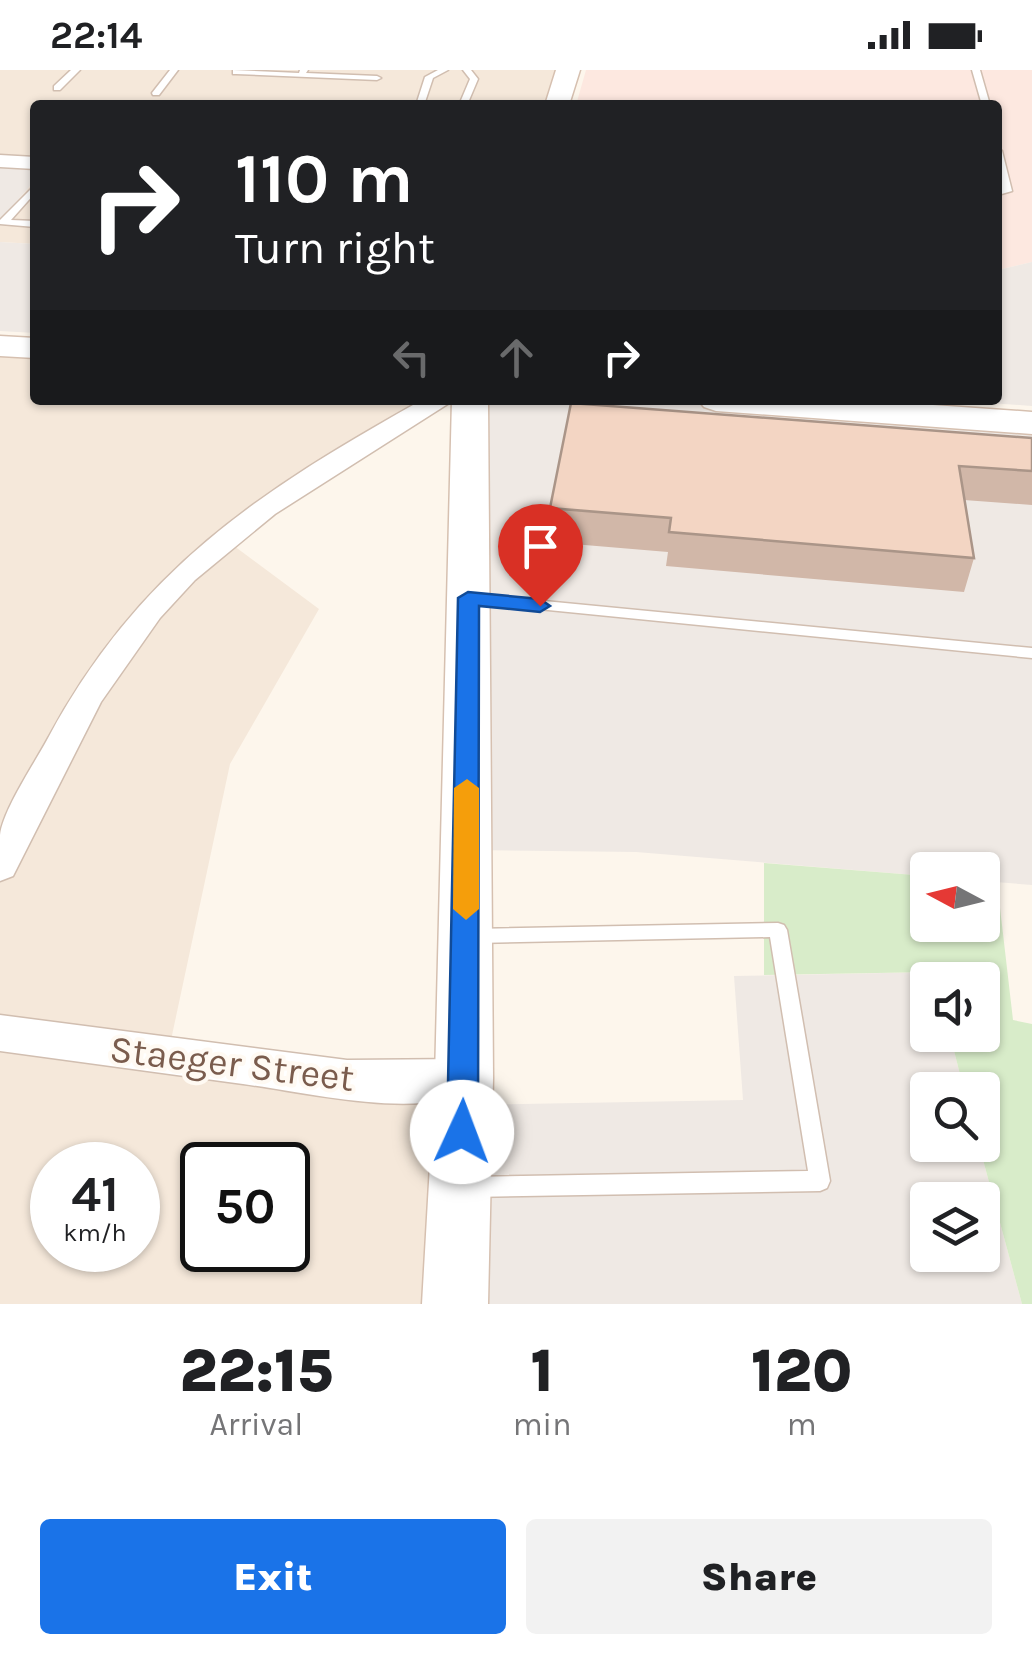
<!DOCTYPE html>
<style>
:root{--surface:#fff;--page:#f2f2f2;--text:#202124;--muted:#757577;--accent:#1a73e8}
body{margin:0;font-family:Karla,sans-serif;background:var(--page);color:var(--text);height:100vh;display:flex;flex-direction:column;font-size:38px;white-space:nowrap}
*{box-sizing:border-box;margin:0}
p{font-size:32px;color:var(--muted)}
.icon{flex:none;width:55px;height:55px;fill:none;stroke:currentColor;stroke-width:2;stroke-linecap:round;stroke-linejoin:round}
.map{position:relative;height:1234px;overflow:hidden}
.drawer{display:flex;flex-direction:column;background:var(--surface);flex:1}
.drawer>*{flex:none}
.guide{position:absolute;left:30px;top:30px;width:972px;height:305px;border-radius:10px;box-shadow:0 2px 8px #0004;background:#202124;color:#fff;overflow:hidden}
.needle{width:65px;rotate:277deg}
.buttons{position:absolute;left:910px;top:782px;display:grid;gap:20px}
.buttons a{display:grid;place-items:center;width:90px;height:90px;border-radius:10px;background:var(--surface);box-shadow:0 2px 8px #0004;font-size:50px}
.speed{position:absolute;left:30px;top:1072px;display:flex;gap:20px;font-size:50px;font-weight:700;text-align:center}
.speed>*{display:grid;place-content:center;width:130px;height:130px;border-radius:50%;background:var(--surface);box-shadow:0 2px 8px #0004;line-height:1}
.speed small{font-size:25px;font-weight:400}
.speed .limit{border:5px solid #111;border-radius:15px;background:#fff;color:#111}
.pin{position:absolute;display:grid;place-items:center;width:85px;height:85px;color:#fff;margin:-102px -42px;border-radius:50% 50% 50% 0;rotate:-45deg;box-shadow:0 0 10px #0007}
.pin .icon{rotate:45deg}
.me{position:absolute;width:110px;margin:-55px;rotate:2deg;stroke-linejoin:round;filter:drop-shadow(0 0 8px #0008)}
.turn{display:flex;align-items:center;gap:35px;height:210px;padding:0 40px;font-size:45px}
.turn .icon{width:130px;height:130px;stroke-width:2.5}
.turn b{display:block;font-size:70px;line-height:85px}
.lanes{display:flex;align-items:center;height:95px;padding:0 40px;background:#0003;justify-content:center;gap:50px;direction:ltr}
.lanes .off{opacity:.35}
.eta{display:flex;justify-content:space-evenly;align-items:center;height:170px;text-align:center}
.eta b{font-size:60px;font-weight:800;line-height:70px}
.primary-button{display:flex;gap:20px;margin-top:auto;padding:20px 40px}
.primary-button a{flex:1;height:115px;border-radius:10px;background:var(--accent);color:#fff;font-size:40px;font-weight:800;line-height:115px;text-align:center}
.primary-button a+a{background:var(--page);color:var(--text)}
.status{display:flex;justify-content:space-between;align-items:center;height:70px;padding:0 50px;background:var(--surface);direction:ltr}
.status svg{height:28px;fill:currentColor}
.map>svg:first-child{display:block}
.residential{fill:#f5e8da;fill-rule:evenodd}
.commercial{fill:#fde8e0}
.industrial{fill:#efe9e4;fill-rule:evenodd}
.green{fill:#d8ecc9}
.lines{fill:none;stroke-linecap:round;stroke-linejoin:round}
.lane-casing{stroke:#d1beb0;stroke-width:3}
.street-casing{stroke:#d1beb0;stroke-width:3}
.secondary-casing{stroke:#d6c0b0;stroke-width:3}
.lane{fill:#fff;fill-rule:evenodd}
.street{fill:#fff;fill-rule:evenodd}
.secondary{fill:#fff;fill-rule:evenodd}
.wall{fill:#d1b7a8}
.building{fill:#f3d5c3;stroke:#aa9588;stroke-width:2.5}
.route{fill:#1a73e8;stroke:#114b97;stroke-width:2.5}
.slow{fill:#f59e0b}
.labels{text-anchor:middle;stroke-width:8;stroke-linejoin:round;paint-order:stroke}
.near-street-label{font-size:38px;fill:#7a5c4d;stroke:#fffaf3}
</style>
<div class="status"><b>22:14</b><svg viewBox="0 0 49 12"><path d="M0 12V9h3v3zM5 12V6h3v6zM10 12V3h3v9zM15 12V0h3v12zM26 1h20v11H26zM47 4h2v5h-2z"/></svg></div>
<div class="map">
<svg width="1032" height="1234" viewBox="0 0 1032 1234">
<rect width="100%" height="100%" fill="#fdf6ec"/>
<path class="residential" d="M 0,0 L 568,0 L 557,35 L 35,35 L 35,93 L 0,91 Z
M 35,110 L 35,174 L 0,172 L 0,151 Z
M 0,276 L 35,278 L 35,330 L 441,330 L 226,470 L 319,539 L 230,694 L 168,984 L 464,1008 L 455,1234 L 0,1234 ZM 52,1095 L 138,1095 L 138,1180 L 52,1180 ZM 202,1095 L 288,1095 L 288,1180 L 202,1180 Z"/>
<path class="commercial" d="M 586,0 L 1032,0 L 1032,192 L 998,200 L 998,35 L 576,35 Z"/>
<path class="industrial" d="M 0,97 L 35,99 L 35,110 L 0,151 Z
M 0,172 L 35,174 L 35,263 L 0,261 Z
M 1032,192 L 1032,336 L 948,330 L 998,330 L 998,200 Z
M 470,330 L 715,330 L 1032,354 L 1032,815 L 983,811 L 982,800 L 928,800 L 927,806 L 636,782 L 466,780 Z
M 933,902 L 935,910 L 928,910 L 928,965 L 950,965 L 964,1020 L 928,1020 L 928,1075 L 979,1075 L 1022,1234 L 454,1234 L 463,1035 L 743,1030 L 734,906 ZM 928,1130 L 982,1130 L 982,1185 L 928,1185 Z"/>
<path class="green" d="M 764,793 L 927,806 L 928,855 L 982,855 L 983,811 L 997,812 L 1013,950 L 1032,954 L 1032,1234 L 1022,1234 L 979,1075 L 982,1020 L 964,1020 L 950,965 L 982,965 L 982,910 L 935,910 L 932,902 L 764,905 Z"/>
<g class="lines">
<defs>
<path id="lane" d="M 71,0 L 80,0 L 60,20 L 54,20 L 54,16 Z
M 170,0 L 178,0 L 159,25 L 153,25 L 152,23 Z
M 233,0 L 299,3 L 300,0 L 308,0 L 306,3 L 377,6 L 381,8 L 377,10 L 236,4 L 233,4 Z
M 438,0 L 448,0 L 433,8 L 424,35 L 416,35 L 425,7 Z
M 463,0 L 471,0 L 478,9 L 467,35 L 459,35 L 470,9 Z
M 972,0 L 980,0 L 990,35 L 982,35 Z
M 998,78 L 1002,81 L 1012,121 L 998,125 L 998,119 L 1002,119 L 998,99 Z
M 35,115 L 35,123 L 11,150 L 35,151 L 35,157 L 0,154 L 0,150 Z
M 472,524 L 1032,578 L 1032,588 L 467,532 L 465,529 Z
M 778,853 L 784,855 L 787,860 L 830,1111 L 827,1118 L 820,1121 L 471,1127 L 464,1124 L 461,1117 L 464,1110 L 471,1107 L 808,1101 L 770,867 L 475,873 L 469,871 L 466,866 L 469,861 L 475,859 Z"/>
<path id="street" d="M 0,85 L 35,87 L 35,99 L 0,97 Z
M 422,330 L 454,330 L 275,444 L 195,510 L 160,548 L 101,632 L 13,806 L 0,811 C 0,796 0,780 0,765 C 3,740 34,694 47,670 C 137,501 259,421 422,330 Z
M 0,945 L 347,990 L 464,989 L 479,994 L 485,1008 L 479,1022 C 408,1048 316,1024 243,1014 C 162,1003 81,992 0,981 Z"/>
<path id="secondary" d="M 556,0 L 580,0 L 569,35 L 545,35 Z
M 0,266 L 35,268 L 35,288 L 0,286 Z
M 452,330 L 488,330 L 493,1008 L 488,1234 L 422,1234 L 435,1008 Z
M 698,330 L 862,330 L 1032,342 L 1032,364 L 716,341 L 704,337 Z"/>
</defs>
<use href="#lane" class="lane-casing"/>
<use href="#street" class="street-casing"/>
<use href="#secondary" class="secondary-casing"/>
<use href="#lane" class="lane"/>
<use href="#street" class="street"/>
<use href="#secondary" class="secondary"/>
</g>
<path class="wall" d="M 1032,368 L 1032,435 L 964,430 L 974,488 L 964,522 L 666,496 L 668,482 L 549,472 L 550,438 Z"/>
<path class="building" d="M 571,333 L 1032,368 L 1032,401 L 959,396 L 974,488 L 669,462 L 671,448 L 550,438 Z"/>
<path class="route" d="M 468,522 L 540,529 L 550,536 L 540,542 L 479,536 L 478,1062 L 473,1072 L 462,1076 L 451,1072 L 447,1062 L 458,528 Z"/>
<path class="slow" d="M 467,709 L 479,718 L 479,839 L 466,850 L 453,839 L 454,718 Z"/>
<g class="labels">
<g class="near-street-label">
<text transform="translate(232 993) rotate(7)" y="13">Staeger Street</text>
</g>
</g>
</svg>
<div class="buttons">
<a><svg class="needle" viewBox="-14 -14 28 28"><path d="M0-13l5 13h-10z" fill="#e53935"/><path d="M0 13l5-13h-10z" fill="#757577"/></svg></a>
<a><svg class="icon" aria-label="sound" viewBox="0 0 24 24"><path d="M4 9h4l5-4v14l-5-4H4zM17 9q2 3 0 6"/></svg></a>
<a><svg class="icon" aria-label="search" viewBox="0 0 24 24"><circle cx="10" cy="10" r="6"/><path d="M15 15l6 6"/></svg></a>
<a><svg class="icon" aria-label="layers" viewBox="0 0 24 24"><path d="M12 4l9 5-9 5-9-5zM3 14l9 5 9-5"/></svg></a>
</div>
<div class="speed"><div>41<small>km/h</small></div><div class="limit">50</div></div>
<div class="pin" style="left:540px;top:536px;background:#d93025"><svg class="icon" aria-label="arrive" viewBox="0 0 24 24"><path d="M6 21V4h12l-3 4 3 4H6"/></svg></div>
<svg class="me" style="left:462px;top:1062px" viewBox="-20 -20 40 40"><circle r="19" fill="#fff"/><path d="M0-13L10 11 0 6-10 11z" fill="#1a73e8"/></svg>
<div class="guide">
<div class="turn"><svg class="icon" aria-label="right" viewBox="0 0 24 24"><path d="M7 20v-9h11M14 6l5 5-5 5"/></svg><div><b>110 m</b>Turn right</div></div>
<div class="lanes"><svg class="icon off" aria-label="left" viewBox="0 0 24 24"><path d="M17 20v-9H6M10 6l-5 5 5 5"/></svg><svg class="icon off" aria-label="ahead" viewBox="0 0 24 24"><path d="M12 20V5M6 11l6-6 6 6"/></svg><svg class="icon" aria-label="right" viewBox="0 0 24 24"><path d="M7 20v-9h11M14 6l5 5-5 5"/></svg></div>
</div>
</div>
<section class="drawer">
<div class="eta">
<div><b>22:15</b><p>Arrival</p></div>
<div><b>1</b><p>min</p></div>
<div><b>120</b><p>m</p></div>
</div>
<div class="primary-button"><a>Exit</a><a>Share</a></div>
</section>
